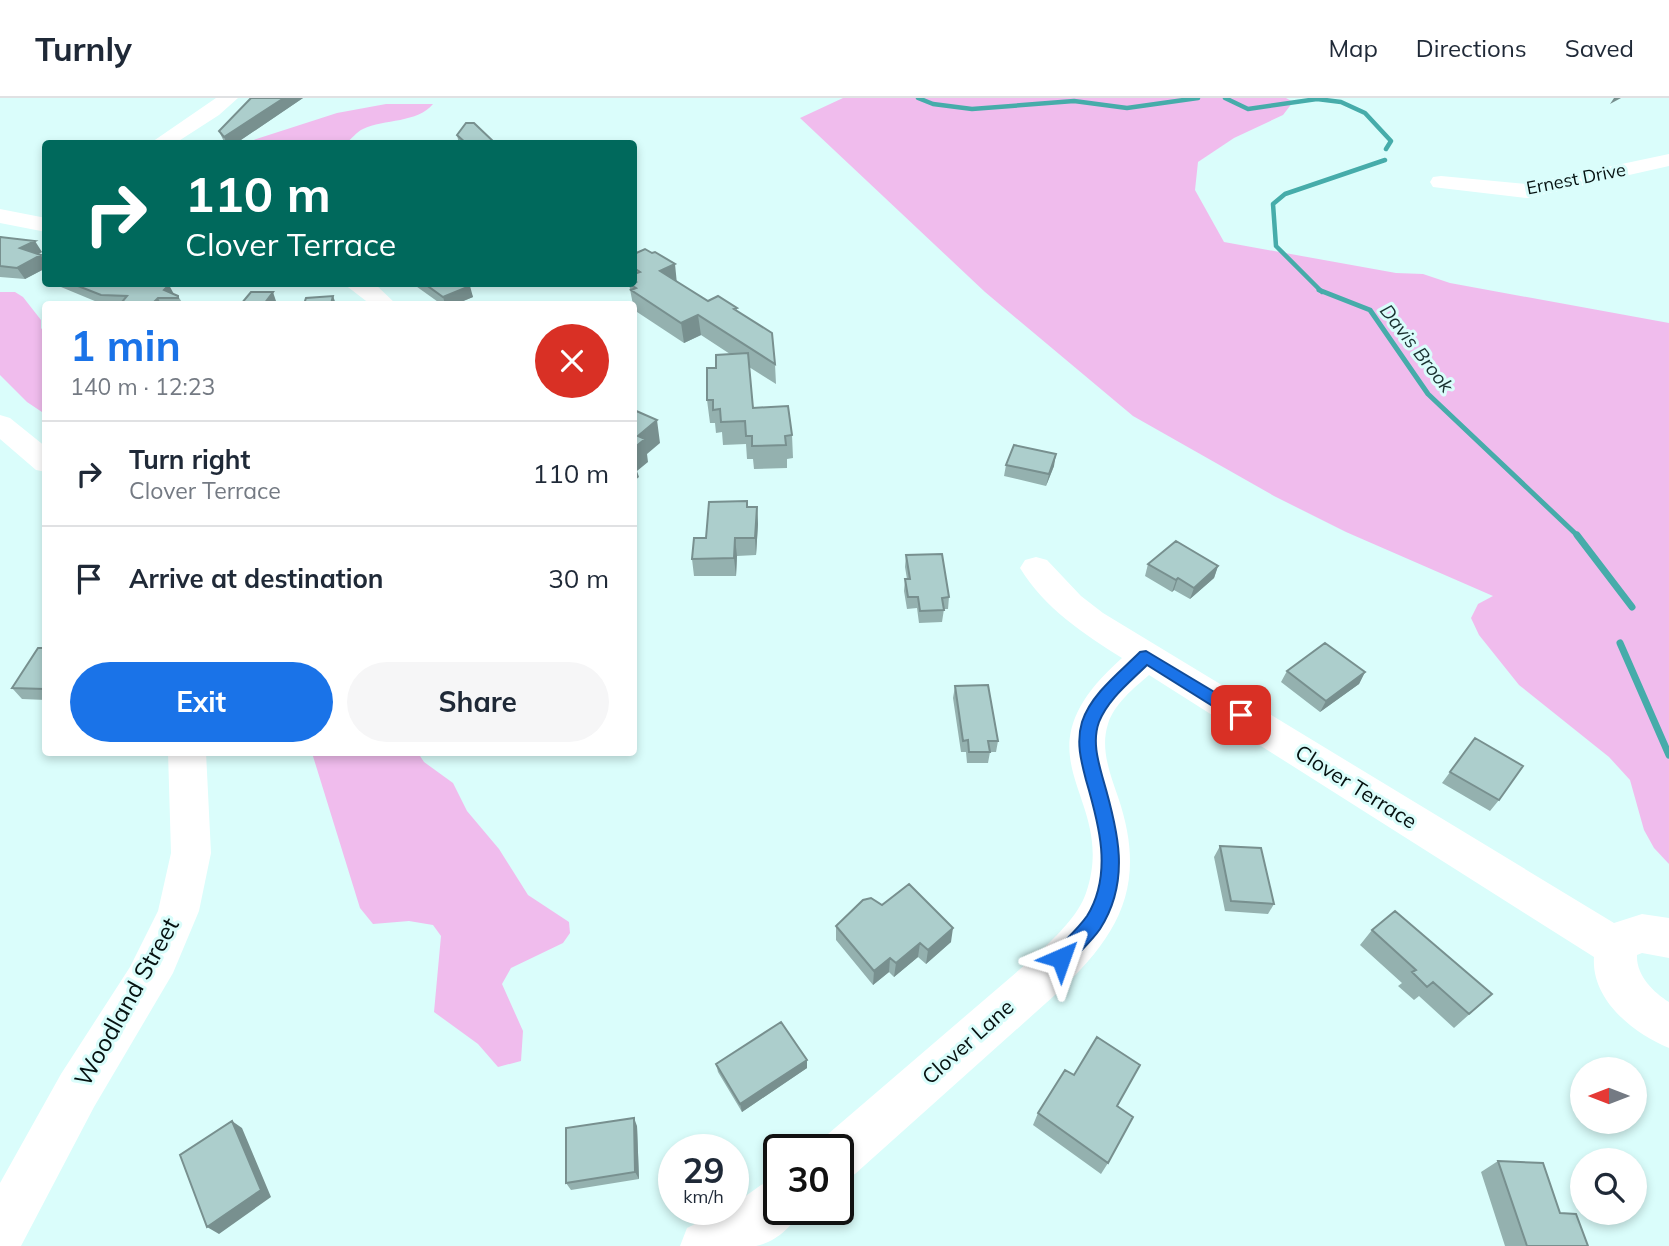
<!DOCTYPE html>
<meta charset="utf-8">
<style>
:root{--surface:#fff;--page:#f6f6f7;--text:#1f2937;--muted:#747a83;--line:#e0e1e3;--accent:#1a73e8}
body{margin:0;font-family:Mulish,sans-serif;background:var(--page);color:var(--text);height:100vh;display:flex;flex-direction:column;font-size:26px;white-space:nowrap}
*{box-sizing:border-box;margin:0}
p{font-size:23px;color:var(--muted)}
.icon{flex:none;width:38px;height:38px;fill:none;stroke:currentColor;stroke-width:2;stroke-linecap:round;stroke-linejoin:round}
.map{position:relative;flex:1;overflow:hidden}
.panel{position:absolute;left:42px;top:203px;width:595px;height:455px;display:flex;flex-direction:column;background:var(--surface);border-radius:7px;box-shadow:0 4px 10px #0003}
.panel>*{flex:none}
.hud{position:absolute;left:42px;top:42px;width:595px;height:147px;border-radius:7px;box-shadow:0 4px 10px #0003;background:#00695c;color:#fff;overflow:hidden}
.needle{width:46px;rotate:270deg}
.tools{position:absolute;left:1570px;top:959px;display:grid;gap:14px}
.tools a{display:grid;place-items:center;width:77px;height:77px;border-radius:50%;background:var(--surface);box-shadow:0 4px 10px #0003;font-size:35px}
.speed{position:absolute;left:658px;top:1036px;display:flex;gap:14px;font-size:35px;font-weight:700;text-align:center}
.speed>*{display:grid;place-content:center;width:91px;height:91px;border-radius:50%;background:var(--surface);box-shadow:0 4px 10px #0003;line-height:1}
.speed small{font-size:18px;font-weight:400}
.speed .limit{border:4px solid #111;border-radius:10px;background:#fff;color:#111}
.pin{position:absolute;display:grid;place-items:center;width:60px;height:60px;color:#fff;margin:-30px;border-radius:14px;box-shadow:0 4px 10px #0006}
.me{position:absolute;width:77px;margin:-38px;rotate:43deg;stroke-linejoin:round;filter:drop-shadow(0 0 5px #0008)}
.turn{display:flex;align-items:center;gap:24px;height:147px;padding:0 28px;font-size:32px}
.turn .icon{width:91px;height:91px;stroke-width:2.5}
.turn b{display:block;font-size:49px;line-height:60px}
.round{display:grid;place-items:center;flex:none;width:74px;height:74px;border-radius:37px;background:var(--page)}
.head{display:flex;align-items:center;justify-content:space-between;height:119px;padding:0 28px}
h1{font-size:42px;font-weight:700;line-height:52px;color:var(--accent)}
.cta{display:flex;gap:14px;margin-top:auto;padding:14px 28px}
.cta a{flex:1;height:80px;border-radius:42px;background:var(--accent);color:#fff;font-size:28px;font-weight:700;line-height:80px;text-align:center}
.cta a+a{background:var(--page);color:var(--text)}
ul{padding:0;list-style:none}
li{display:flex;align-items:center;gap:21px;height:105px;padding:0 28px;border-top:2px solid var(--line)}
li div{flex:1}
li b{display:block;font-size:26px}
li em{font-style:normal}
header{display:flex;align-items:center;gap:42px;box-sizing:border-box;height:98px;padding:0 35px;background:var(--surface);border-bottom:2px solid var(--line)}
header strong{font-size:33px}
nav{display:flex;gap:38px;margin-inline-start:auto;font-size:24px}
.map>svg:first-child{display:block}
.green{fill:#f0bced}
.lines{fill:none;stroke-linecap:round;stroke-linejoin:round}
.stream-far2{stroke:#46acaa;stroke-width:4.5}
.stream-far1{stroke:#46acaa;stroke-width:5}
.stream{stroke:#46acaa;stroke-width:7}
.minor{fill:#fff;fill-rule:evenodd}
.wall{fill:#94b1af}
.shaded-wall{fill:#78908f}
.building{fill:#accecc;stroke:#78908f;stroke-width:2}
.route{fill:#1a73e8;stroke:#114b97;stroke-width:2}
.labels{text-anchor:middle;stroke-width:6;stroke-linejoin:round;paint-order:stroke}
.far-street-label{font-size:18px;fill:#051110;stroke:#dafdfb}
.far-water-label{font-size:19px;font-style:italic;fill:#193130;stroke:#dafdfb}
.street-label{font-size:21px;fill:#051110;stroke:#dafdfb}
.near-street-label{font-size:24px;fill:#051110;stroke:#dafdfb}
</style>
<header>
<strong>Turnly</strong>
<nav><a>Map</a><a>Directions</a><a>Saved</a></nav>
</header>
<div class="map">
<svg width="1669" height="1148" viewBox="0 0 1669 1148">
<rect width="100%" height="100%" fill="#dafdfb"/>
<path class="green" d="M 843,0 L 1286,0 L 1293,4 L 1283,17 L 1234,40 L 1198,64 L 1195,92 L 1224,144 L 1396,175 L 1423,176 L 1450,185 L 1669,225 L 1669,766 L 1654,750 L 1644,732 L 1630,682 L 1609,659 L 1519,587 L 1479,537 L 1471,520 L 1478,506 L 1493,498 L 1346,434 L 1274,398 L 1133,318 L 985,194 L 800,20 Z
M 386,6 L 433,6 C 418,25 384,21 363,31 C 356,34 352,41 346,45 L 244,45 L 337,15 Z
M 0,194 L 15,194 L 23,199 L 41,222 L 41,230 L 46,237 L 45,316 L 27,304 L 0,277 Z
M 312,655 L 418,655 L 424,664 L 453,685 L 467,713 L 499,751 L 528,797 L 569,824 L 570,835 L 563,845 L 511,870 L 502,886 L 523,933 L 521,963 L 498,969 L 478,946 L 434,914 L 441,838 L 433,827 L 409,823 L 373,826 L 360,810 Z"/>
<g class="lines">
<path class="stream-far2" d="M 918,0 L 933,6 L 972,11 L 1074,3 L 1127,10 L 1198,0
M 1225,0 L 1248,11 L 1317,1 L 1341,4 L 1365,15 L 1391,43 L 1386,51
M 1322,194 L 1276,148 L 1273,106 L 1285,96 L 1385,62"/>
<path class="stream-far1" d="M 1319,192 L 1370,212 L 1428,296 L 1579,439"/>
<path class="stream" d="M 1577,437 L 1632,509
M 1620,545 L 1669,657"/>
<path class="minor" d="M 216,0 L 238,0 L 219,17 L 174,46 L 149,46 Z
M 1669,56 L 1669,68 L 1527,100 L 1441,90 L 1433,89 L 1430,84 L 1433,79 L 1441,78 L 1527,86 Z
M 0,111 L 46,120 L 46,134 L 0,125 Z
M 344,186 L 375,186 L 396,206 L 370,206 Z
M 0,317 L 10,320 L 46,349 L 46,374 L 36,372 L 0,341 Z
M 1036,459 L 1047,462 L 1081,498 L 1103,515 L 1614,825 L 1642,816 L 1669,820 L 1669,860 L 1642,855 L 1637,857 C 1636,877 1653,894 1669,904 L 1669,950 C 1633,935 1591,902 1594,859 L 1149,577 C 1134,590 1114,606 1108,626 C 1100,650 1110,676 1118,699 C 1148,787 1120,837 1055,897 L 855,1076 L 838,1083 L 838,1052 L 817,1052 L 821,1042 L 1040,854 C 1057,837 1078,818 1086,795 C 1120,696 1008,661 1122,560 C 1084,536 1044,510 1020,470 L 1025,462 Z
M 168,654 L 206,654 L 211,755 L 199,813 L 173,875 L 94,1009 L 21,1148 L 0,1148 L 0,1085 L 61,976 L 130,869 L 158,813 L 171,755 Z
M 779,1080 L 779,1111 L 801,1111 C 795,1127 774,1145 756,1148 C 733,1148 704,1148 680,1148 L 687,1130 L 725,1111 L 733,1111 L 733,1107 L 761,1087 Z"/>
</g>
<path class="wall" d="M 251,0 L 303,0 L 235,46 L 225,46 L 219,33 Z
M 457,37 L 496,46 L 459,46 Z
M 0,138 L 42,154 L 38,156 L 46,165 L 46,170 L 25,181 L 0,179 Z
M 634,156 L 708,203 L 737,210 L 737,213 L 775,266 L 776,286 L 749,269 L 753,310 L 792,337 L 793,360 L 787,361 L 787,370 L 754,371 L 753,361 L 747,361 L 746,346 L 723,347 L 722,334 L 716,335 L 715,325 L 710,325 L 707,302 L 716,270 L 730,256 L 701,237 L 684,245 L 634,212 L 629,186 L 634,186 Z
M 59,186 L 147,186 L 178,198 L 183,206 L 102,206 L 61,189 Z
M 413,186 L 467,186 L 473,199 L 456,206 L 441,206 Z
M 1006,367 L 1054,368 L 1046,388 L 1004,378 Z
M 748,409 L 757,409 L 758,426 L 756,457 L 737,458 L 736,478 L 694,478 L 692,461 L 706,440 Z
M 906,457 L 949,499 L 948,511 L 944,511 L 942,524 L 919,525 L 917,510 L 907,511 L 904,493 L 905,481 L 907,481 L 905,469 Z
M 1148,466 L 1218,468 L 1214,480 L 1190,501 L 1174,492 L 1172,494 L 1145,478 Z
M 46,550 L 46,602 L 22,601 L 12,590 Z
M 1287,573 L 1365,574 L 1359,586 L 1320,614 L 1281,584 Z
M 955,588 L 998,643 L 996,654 L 990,654 L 988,665 L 967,665 L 966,654 L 961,654 L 953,600 Z
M 1475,640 L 1499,702 L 1490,713 L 1442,685 Z
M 1220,748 L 1274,806 L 1268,816 L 1225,813 L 1214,759 Z
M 882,807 L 951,844 L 926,866 L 918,859 L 894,879 L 889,874 L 873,887 L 836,842 L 836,828 Z
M 1372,832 L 1492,896 L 1454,930 L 1419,898 L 1414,902 L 1398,888 L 1402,885 L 1360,847 Z
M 716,966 L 807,970 L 742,1014 L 718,974 Z
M 1117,1008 L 1108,1065 L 1101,1076 L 1033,1027 L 1038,1015 Z
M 637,1028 L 639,1081 L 571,1092 L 566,1085 Z
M 1498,1063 L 1588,1148 L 1505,1148 L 1481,1074 Z"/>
<path class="shaded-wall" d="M 284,0 L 303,0 L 235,46 L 227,46 L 224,39 Z
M 1614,0 L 1621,0 L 1610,6 Z
M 35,143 L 42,154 L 27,162 L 20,150 Z
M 41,157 L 46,165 L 46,170 L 25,181 L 17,170 Z
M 675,166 L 677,186 L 660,173 Z
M 169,187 L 175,198 L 164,192 Z
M 470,188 L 473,199 L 456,206 L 445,206 L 443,199 Z
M 273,194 L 277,206 L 264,206 Z
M 333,198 L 336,206 L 331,206 Z
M 158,200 L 161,206 L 154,206 L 153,205 Z
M 698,217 L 701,237 L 684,245 L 681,225 Z
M 657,322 L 660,345 L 647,356 L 648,364 L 637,373 L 639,379 L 634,383 L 634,350 L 638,338 Z
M 1056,356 L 1054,368 L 1046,388 L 1049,376 Z
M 757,409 L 758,426 L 756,457 L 755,440 Z
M 735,440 L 737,458 L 736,478 L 734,460 Z
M 1218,468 L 1214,480 L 1190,501 L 1194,490 Z
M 1178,480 L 1174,492 L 1172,494 L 1176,482 Z
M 1365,574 L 1359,586 L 1320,614 L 1326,603 Z
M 953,830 L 951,844 L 926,866 L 928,852 Z
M 920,845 L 918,859 L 894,879 L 896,865 Z
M 890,860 L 889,874 L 873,887 L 874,873 Z
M 807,962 L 807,970 L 742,1014 L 740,1006 Z
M 634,1020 L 637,1028 L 639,1081 L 635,1074 Z
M 232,1023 L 242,1030 L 271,1099 L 219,1136 L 207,1129 Z"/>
<path class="building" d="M 251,0 L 284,0 L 224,39 L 219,33 Z
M 466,25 L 474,25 L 496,46 L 467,46 L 457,37 Z
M 0,139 L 35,143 L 20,150 L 41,157 L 17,170 L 0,168 Z
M 645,151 L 652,155 L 655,154 L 675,166 L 660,173 L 708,203 L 718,198 L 737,210 L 734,211 L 772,235 L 775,266 L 698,217 L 681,225 L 631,192 L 636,190 L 631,187 L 636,184 L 634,183 L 634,176 L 640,174 L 634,170 L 634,156 Z
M 73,186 L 147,186 L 169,187 L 164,192 L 178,198 L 178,200 L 158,200 L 153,205 L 122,204 L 127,198 L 101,197 Z
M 425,186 L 467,186 L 470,188 L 443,199 Z
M 251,194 L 273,194 L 264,206 L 241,206 Z
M 333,198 L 331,206 L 304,206 L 306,200 Z
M 748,255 L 753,310 L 788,308 L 792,337 L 785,338 L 786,347 L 752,348 L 752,338 L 746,338 L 745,323 L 721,324 L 720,311 L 713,312 L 713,302 L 707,302 L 707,270 L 716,270 L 716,257 Z
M 634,312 L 657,322 L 638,338 L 645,341 L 634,350 Z
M 1014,347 L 1056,356 L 1049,376 L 1006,367 Z
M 747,403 L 747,409 L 757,409 L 755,440 L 735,440 L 734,460 L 692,461 L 694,440 L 706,440 L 709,404 Z
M 1176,443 L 1218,468 L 1194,490 L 1178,480 L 1176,482 L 1148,466 Z
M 942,456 L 949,499 L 942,500 L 944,512 L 920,513 L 918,499 L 908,499 L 905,481 L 910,481 L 906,457 Z
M 1325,545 L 1365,574 L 1326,603 L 1287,573 Z
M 38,550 L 46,550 L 45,591 L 12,590 Z
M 988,587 L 998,643 L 988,643 L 990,654 L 969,654 L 968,642 L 963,643 L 955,588 Z
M 1475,640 L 1523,668 L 1499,702 L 1450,674 Z
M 1220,748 L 1261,750 L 1274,806 L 1231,803 Z
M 909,786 L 953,830 L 928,852 L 920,845 L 896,865 L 890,860 L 874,873 L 836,828 L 863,802 L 871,800 L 882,807 Z
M 1395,813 L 1492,896 L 1469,916 L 1433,884 L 1427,889 L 1412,874 L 1416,872 L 1372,832 Z
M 781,924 L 807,962 L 740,1006 L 716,966 Z
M 1097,939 L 1140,967 L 1117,1008 L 1133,1019 L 1108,1065 L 1038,1015 L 1065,972 L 1074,977 Z
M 634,1020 L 635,1074 L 566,1085 L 566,1030 Z
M 232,1023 L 261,1092 L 207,1129 L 180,1057 Z
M 1498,1063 L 1543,1065 L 1560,1115 L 1576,1116 L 1588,1148 L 1527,1148 Z"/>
<path class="route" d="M 1146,553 L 1246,613 L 1249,617 L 1246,622 L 1235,622 L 1147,567 C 1130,584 1108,601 1099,624 C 1092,643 1098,663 1103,681 C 1118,732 1131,783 1100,831 C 1091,844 1078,855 1068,867 L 1061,869 L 1054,867 L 1051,860 L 1054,854 C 1065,842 1078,831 1087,818 C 1113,776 1099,726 1086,682 C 1081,663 1076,644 1082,624 C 1091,596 1120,574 1140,554 Z"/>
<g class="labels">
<g class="far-street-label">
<text transform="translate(1576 81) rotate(-11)" y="6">Ernest Drive</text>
</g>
<g class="far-water-label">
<text transform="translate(1417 250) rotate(52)" y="7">Davis Brook</text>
</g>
<g class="street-label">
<text transform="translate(1356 689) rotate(32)" y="7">Clover Terrace</text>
<text transform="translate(968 944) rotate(-42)" y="7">Clover Lane</text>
</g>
<g class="near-street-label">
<text transform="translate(127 904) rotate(-61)" y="8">Woodland Street</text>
</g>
</g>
</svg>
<div class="tools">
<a><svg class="needle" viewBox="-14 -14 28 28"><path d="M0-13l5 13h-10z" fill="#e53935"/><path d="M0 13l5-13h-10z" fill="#747a83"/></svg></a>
<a><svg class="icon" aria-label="search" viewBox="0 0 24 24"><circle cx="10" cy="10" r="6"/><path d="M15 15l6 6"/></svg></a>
</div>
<div class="speed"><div>29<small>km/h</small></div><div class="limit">30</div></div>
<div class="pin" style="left:1241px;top:617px;background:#d93025"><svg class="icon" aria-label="arrive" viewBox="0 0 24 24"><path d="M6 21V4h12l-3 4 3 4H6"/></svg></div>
<svg class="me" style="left:1061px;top:860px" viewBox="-20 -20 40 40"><path d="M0-17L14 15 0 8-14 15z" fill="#1a73e8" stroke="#fff" stroke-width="4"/></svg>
<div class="hud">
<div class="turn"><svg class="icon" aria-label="right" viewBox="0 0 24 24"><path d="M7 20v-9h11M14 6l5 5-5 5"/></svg><div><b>110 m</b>Clover Terrace</div></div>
</div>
<section class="panel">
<div class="head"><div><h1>1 min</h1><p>140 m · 12:23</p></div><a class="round" style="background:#d93025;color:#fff"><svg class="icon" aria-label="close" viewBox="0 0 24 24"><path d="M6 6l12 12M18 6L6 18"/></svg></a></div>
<ul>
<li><svg class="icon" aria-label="right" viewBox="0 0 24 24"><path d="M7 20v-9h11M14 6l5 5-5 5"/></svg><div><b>Turn right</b><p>Clover Terrace</p></div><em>110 m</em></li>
<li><svg class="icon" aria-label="arrive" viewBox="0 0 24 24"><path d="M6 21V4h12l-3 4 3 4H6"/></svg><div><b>Arrive at destination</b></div><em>30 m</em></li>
</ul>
<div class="cta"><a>Exit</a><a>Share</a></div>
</section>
</div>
